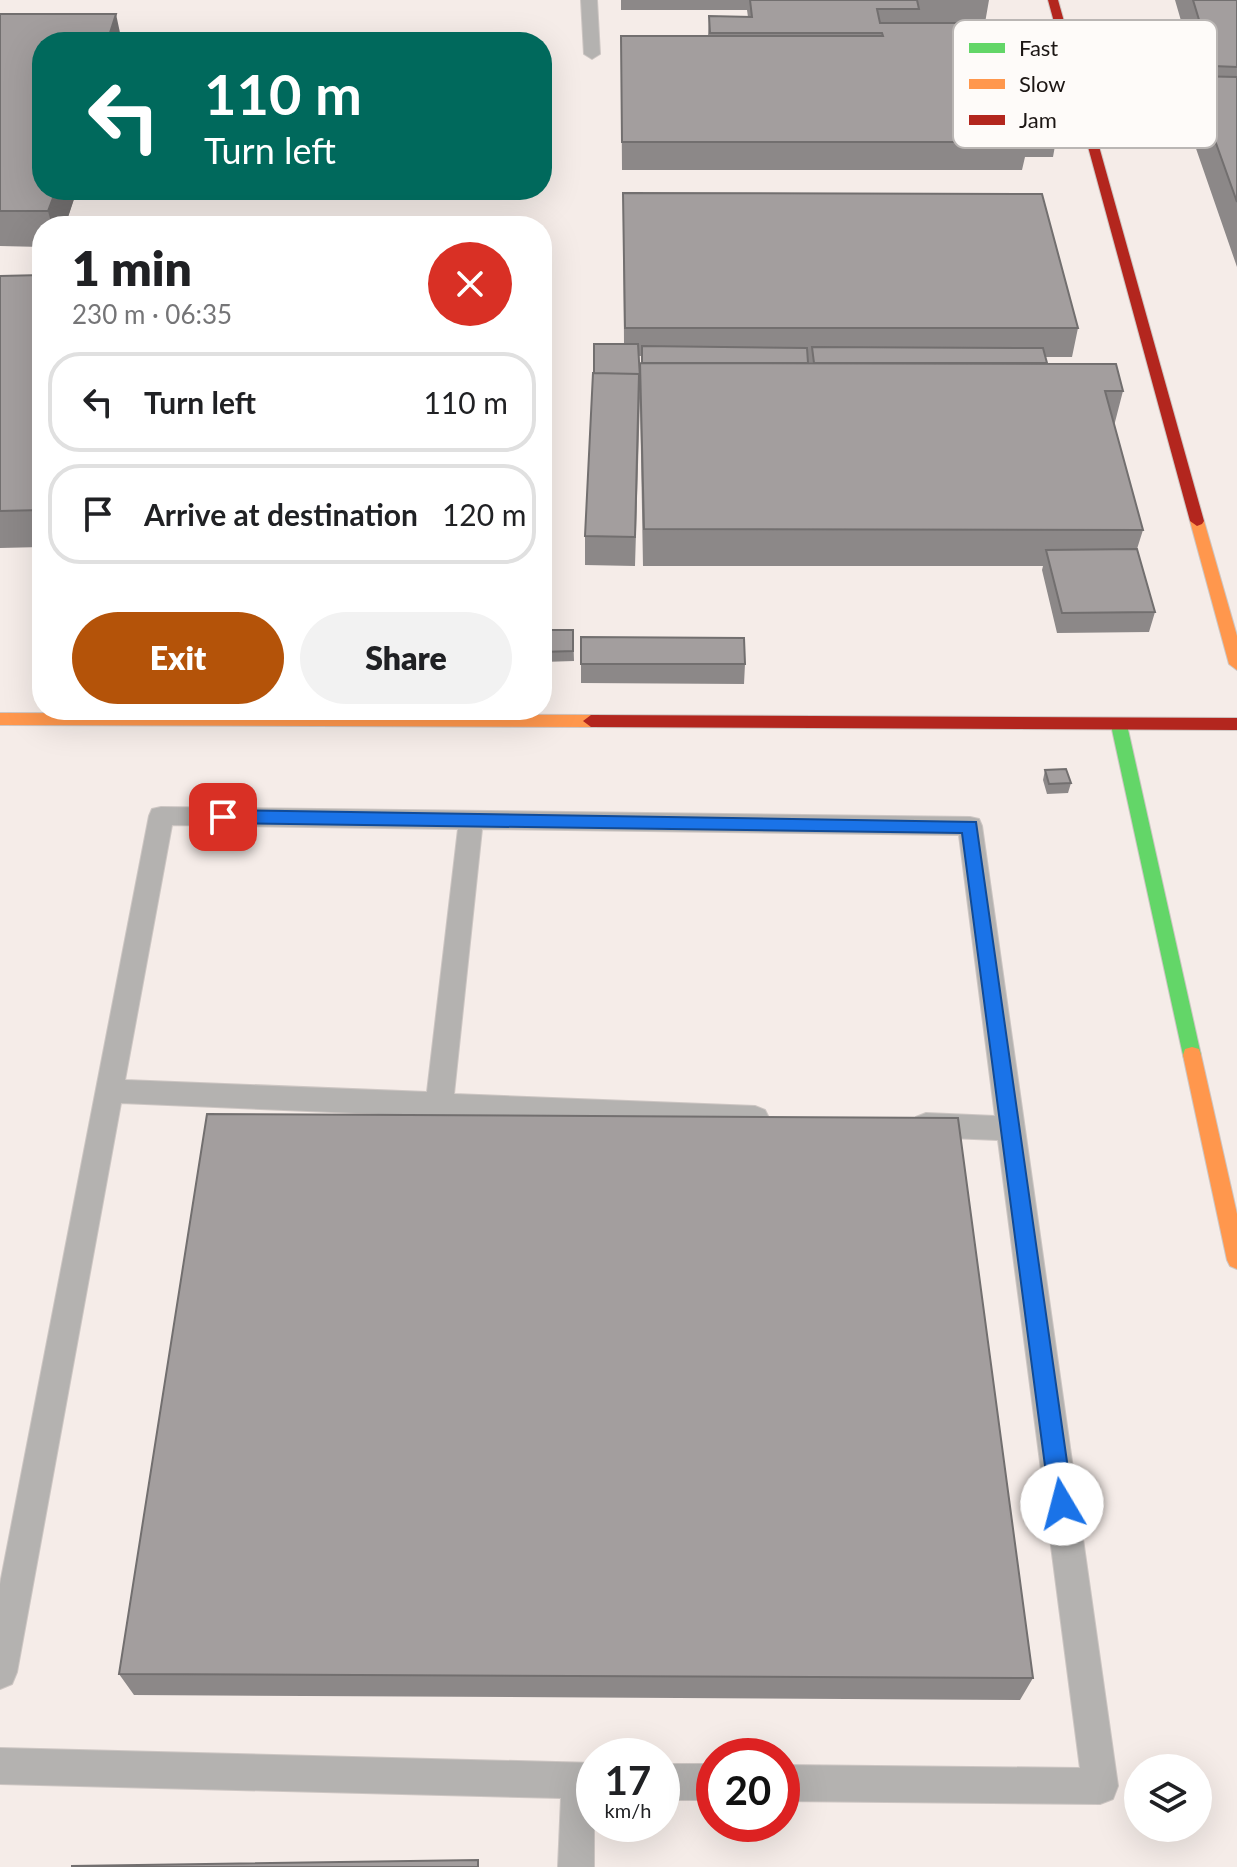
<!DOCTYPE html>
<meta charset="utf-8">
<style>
:root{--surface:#fff;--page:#f2f2f2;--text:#202124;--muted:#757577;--line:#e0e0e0;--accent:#b45309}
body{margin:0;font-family:Lato,sans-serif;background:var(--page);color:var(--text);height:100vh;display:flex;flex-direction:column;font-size:30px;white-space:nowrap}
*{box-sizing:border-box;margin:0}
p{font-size:26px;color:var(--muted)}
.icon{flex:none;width:44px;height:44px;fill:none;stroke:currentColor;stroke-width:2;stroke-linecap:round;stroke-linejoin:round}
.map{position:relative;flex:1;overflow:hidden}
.sheet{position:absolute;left:32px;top:216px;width:520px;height:504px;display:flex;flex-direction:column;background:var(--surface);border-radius:32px;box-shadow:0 8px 32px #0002}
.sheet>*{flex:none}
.top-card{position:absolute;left:32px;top:32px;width:520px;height:168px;border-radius:32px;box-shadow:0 8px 32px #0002;background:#00695c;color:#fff;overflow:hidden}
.tools{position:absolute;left:1124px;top:1754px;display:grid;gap:16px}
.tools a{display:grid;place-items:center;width:88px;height:88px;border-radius:50%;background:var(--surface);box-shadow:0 8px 32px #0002;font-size:40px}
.speed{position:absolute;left:576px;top:1738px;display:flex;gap:16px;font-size:40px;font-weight:700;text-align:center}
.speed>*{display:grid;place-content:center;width:104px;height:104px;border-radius:50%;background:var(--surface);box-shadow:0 8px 32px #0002;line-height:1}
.speed small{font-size:20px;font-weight:400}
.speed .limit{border:12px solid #d22;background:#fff;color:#111}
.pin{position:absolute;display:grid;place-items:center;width:68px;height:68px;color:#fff;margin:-34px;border-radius:16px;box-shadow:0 4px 12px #0006}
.me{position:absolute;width:88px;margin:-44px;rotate:352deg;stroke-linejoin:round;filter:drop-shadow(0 0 6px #0008)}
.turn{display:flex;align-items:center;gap:28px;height:168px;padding:0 40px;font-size:36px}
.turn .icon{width:104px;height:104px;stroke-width:2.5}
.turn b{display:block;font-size:56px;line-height:68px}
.round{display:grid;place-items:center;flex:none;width:84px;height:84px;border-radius:42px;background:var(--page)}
.summary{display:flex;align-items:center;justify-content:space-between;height:136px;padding:0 40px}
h1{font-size:48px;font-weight:800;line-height:60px}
.primary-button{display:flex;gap:16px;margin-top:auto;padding:16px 40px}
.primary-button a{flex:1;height:92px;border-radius:48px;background:var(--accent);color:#fff;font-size:32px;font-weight:800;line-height:92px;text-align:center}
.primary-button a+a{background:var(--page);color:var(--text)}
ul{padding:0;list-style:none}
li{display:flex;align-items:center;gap:24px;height:100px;margin:0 16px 12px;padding:0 24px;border:4px solid var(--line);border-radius:32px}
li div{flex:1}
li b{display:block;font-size:30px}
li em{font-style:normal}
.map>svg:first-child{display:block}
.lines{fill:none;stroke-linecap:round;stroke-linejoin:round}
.lane-casing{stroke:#cdc6c3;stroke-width:2}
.fast-casing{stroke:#cdc6c3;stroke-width:2}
.slow-casing{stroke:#cdc6c3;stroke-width:2}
.jam-casing{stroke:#cdc6c3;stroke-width:2}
.lane{fill:#b4b2b0;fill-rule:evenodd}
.fast{fill:#63d668;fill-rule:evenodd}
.slow{fill:#ff974d;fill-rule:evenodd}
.jam{fill:#b3261e;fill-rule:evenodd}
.wall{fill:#8c8888}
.shaded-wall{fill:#726f6f}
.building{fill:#a39e9e;stroke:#726f6f;stroke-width:2}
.route{fill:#1a73e8;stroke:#114b97;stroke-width:2}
.key{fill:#fefbf9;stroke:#bab6b4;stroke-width:2}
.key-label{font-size:22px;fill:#1c1614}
</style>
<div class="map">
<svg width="1237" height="1867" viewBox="0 0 1237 1867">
<rect width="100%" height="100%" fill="#f5ece8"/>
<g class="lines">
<defs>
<path id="lane" d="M 581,0 L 597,0 L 600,54 L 592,59 L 584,54 Z
M 161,807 L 970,817 L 979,819 L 982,826 L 1118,1786 L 1113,1799 L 1100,1804 L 782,1801 L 782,1765 L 1080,1768 L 998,1140 L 926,1137 L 916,1133 L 912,1125 L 916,1117 L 926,1113 L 995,1116 L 959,835 L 482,829 L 454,1094 L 755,1106 L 765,1110 L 769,1118 L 765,1126 L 755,1130 L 121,1103 L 17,1672 L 12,1684 L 0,1689 L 0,1584 L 149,816 L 152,809 ZM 172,825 L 458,829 L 427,1092 L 125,1080 Z
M 0,1748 L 594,1763 L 594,1867 L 558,1867 L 561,1798 L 0,1784 Z
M 662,1764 L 714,1764 L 714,1800 L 662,1800 Z"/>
<path id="fast" d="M 1119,719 L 1127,725 L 1201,1055 L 1199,1061 L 1192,1063 L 1185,1061 L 1183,1055 L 1111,725 Z"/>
<path id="slow" d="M 1197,516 L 1204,521 L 1237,636 L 1237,670 L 1229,664 L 1190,521 Z
M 0,713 L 591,715 L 599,721 L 591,727 L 0,725 Z
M 1192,1047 L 1199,1049 L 1201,1055 L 1237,1214 L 1237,1269 L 1230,1266 L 1227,1260 L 1183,1055 L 1185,1049 Z"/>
<path id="jam" d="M 1048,0 L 1058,0 L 1204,521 L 1202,524 L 1197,526 L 1190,521 Z
M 591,715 L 1237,718 L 1237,730 L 591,727 L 583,721 Z"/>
</defs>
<use href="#lane" class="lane-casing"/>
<use href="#fast" class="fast-casing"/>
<use href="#slow" class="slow-casing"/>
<use href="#jam" class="jam-casing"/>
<use href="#lane" class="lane"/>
<use href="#fast" class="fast"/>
<use href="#slow" class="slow"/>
<use href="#jam" class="jam"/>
</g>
<path class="wall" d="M 621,0 L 989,0 L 985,23 L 1000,38 L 1047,76 L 1045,84 L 1058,129 L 1053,157 L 1025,157 L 1022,170 L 622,170 L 621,36 L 708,36 L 709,16 L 748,17 L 747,10 L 621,10 Z
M 1175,0 L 1237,0 L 1237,267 L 1183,111 L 1192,76 L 1197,76 Z
M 0,14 L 42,190 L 77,190 L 65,226 L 42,226 L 42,247 L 0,246 Z
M 623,193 L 1078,328 L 1072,357 L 1045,357 L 1047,363 L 1123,391 L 1114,426 L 1143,530 L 1137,549 L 1155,612 L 1149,632 L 1057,633 L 1042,570 L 1043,566 L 643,566 L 640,399 L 640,363 L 642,363 L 642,356 L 639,356 L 640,398 L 635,566 L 585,565 L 585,536 L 624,344 Z
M 42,275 L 42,547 L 0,548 L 0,276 Z
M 542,630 L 573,630 L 574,661 L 542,662 Z
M 581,637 L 745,664 L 744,684 L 581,683 Z
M 1045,770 L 1071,783 L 1068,793 L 1047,794 L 1043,780 Z
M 119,1674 L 1033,1678 L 1020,1700 L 134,1695 Z"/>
<path class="shaded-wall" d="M 116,14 L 122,42 L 107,42 Z
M 56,190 L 77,190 L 65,226 L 52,226 L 48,211 Z"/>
<path class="building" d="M 750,0 L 917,0 L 919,9 L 877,9 L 880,23 L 996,23 L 1000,38 L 1036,38 L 1047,76 L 1010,76 L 1012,84 L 1046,84 L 1058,129 L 1024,129 L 1027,142 L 622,142 L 621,36 L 883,36 L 882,33 L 710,33 L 709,16 L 752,17 Z
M 1193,0 L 1237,0 L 1237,67 L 1213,66 Z
M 0,14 L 116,14 L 107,42 L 42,42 L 42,190 L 56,190 L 48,211 L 0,211 Z
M 1192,76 L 1237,77 L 1237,202 Z
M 623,193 L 1042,194 L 1078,328 L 625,328 Z
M 462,222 L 486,222 L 486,226 L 461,226 Z
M 42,275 L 42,510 L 0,511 L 0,276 Z
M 594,344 L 638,344 L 640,378 L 639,374 L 594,373 Z
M 642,346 L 807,348 L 808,363 L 642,363 Z
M 812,347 L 1043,348 L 1047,363 L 814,363 Z
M 640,363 L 1116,364 L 1123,391 L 1105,391 L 1143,530 L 644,529 Z
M 593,373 L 639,374 L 635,537 L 585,536 Z
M 1137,549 L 1155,612 L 1062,613 L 1046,550 Z
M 542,630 L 573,630 L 573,651 L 542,652 Z
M 581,637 L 744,638 L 745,664 L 581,664 Z
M 1066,769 L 1071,783 L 1049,784 L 1045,770 Z
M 207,1114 L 958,1118 L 1033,1678 L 119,1674 Z
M 478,1860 L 478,1867 L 72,1867 L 72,1866 Z"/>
<path class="route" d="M 223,810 L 976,822 L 1073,1504 L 1070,1512 L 1062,1515 L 1054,1512 L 1050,1504 L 962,833 L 223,823 L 214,817 Z"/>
<rect x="953" y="20" width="264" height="128" rx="12" class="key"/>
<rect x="969" y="43" width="36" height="10" fill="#63d668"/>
<rect x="969" y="79" width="36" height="10" fill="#ff974d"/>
<rect x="969" y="115" width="36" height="10" fill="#b3261e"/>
<g class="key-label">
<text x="1019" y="56">Fast</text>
<text x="1019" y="92">Slow</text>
<text x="1019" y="128">Jam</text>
</g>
</svg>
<div class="tools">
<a><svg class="icon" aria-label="layers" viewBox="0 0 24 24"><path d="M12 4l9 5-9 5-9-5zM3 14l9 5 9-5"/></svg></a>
</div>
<div class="speed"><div>17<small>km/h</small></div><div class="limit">20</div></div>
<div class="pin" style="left:223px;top:817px;background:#d93025"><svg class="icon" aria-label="arrive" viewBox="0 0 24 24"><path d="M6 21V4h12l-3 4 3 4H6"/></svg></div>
<svg class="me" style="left:1062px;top:1504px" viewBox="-20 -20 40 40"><circle r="19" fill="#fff"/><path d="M0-13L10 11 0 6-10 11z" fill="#1a73e8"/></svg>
<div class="top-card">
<div class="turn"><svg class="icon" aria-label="left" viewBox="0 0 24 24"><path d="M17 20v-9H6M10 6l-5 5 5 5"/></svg><div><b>110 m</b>Turn left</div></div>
</div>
<section class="sheet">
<div class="summary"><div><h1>1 min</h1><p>230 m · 06:35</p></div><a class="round" style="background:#d93025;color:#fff"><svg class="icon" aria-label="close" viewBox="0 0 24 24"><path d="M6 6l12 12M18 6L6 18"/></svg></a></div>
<ul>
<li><svg class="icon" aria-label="left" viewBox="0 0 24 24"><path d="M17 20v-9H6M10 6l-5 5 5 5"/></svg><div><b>Turn left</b></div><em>110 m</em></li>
<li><svg class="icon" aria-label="arrive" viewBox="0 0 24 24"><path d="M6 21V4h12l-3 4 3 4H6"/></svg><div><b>Arrive at destination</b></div><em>120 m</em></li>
</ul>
<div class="primary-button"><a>Exit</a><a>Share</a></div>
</section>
</div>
